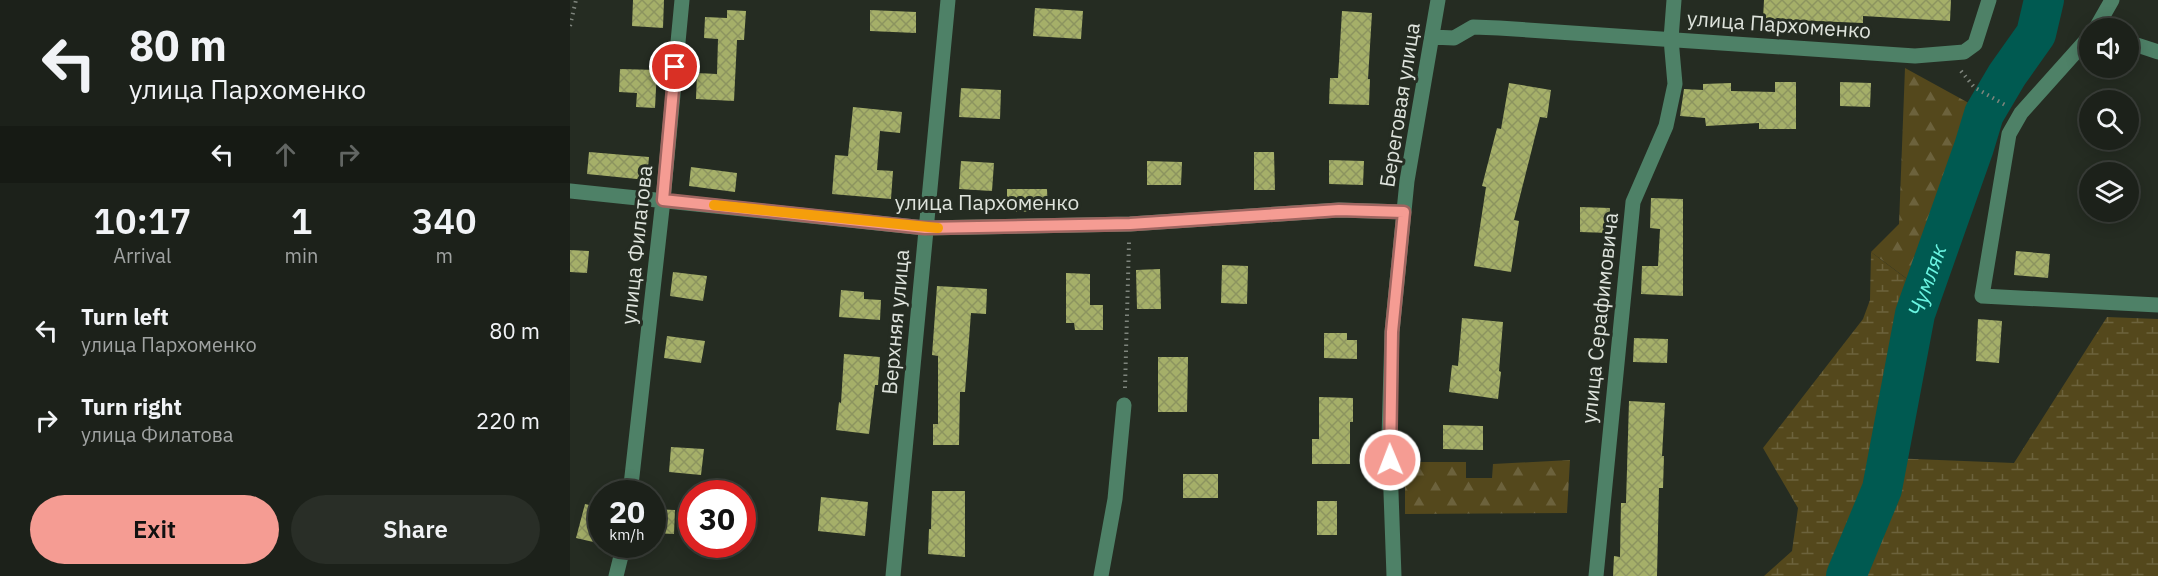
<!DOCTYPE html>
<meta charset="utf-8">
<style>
:root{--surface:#1c211a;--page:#292e27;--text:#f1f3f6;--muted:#a0a3a2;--line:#3a3e39;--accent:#f59c93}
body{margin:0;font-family:"IBM Plex Sans",sans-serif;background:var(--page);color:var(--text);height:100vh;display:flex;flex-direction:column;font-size:22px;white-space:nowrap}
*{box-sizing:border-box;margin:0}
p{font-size:20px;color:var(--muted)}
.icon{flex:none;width:33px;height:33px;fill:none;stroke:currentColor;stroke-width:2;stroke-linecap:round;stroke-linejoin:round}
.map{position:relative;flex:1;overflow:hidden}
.panel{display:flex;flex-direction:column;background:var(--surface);width:570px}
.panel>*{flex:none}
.top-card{background:#1c211a;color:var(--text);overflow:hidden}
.fabs{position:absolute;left:1509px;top:18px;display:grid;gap:12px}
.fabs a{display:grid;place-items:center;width:60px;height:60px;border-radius:50%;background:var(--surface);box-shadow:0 3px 15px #0003,0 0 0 2px var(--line);font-size:30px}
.speed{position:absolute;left:18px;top:480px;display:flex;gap:12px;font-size:30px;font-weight:700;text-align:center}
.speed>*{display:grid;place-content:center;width:78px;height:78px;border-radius:50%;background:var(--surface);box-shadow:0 3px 15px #0003,0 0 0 2px var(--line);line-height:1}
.speed small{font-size:15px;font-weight:400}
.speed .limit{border:9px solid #d22;background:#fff;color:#111}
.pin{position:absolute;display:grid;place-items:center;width:51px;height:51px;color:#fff;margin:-26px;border:3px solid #fff;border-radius:50%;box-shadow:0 2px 6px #0007}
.me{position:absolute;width:66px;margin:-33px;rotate:359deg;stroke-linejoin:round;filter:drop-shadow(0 0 4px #0008)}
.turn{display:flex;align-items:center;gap:21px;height:126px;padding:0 30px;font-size:27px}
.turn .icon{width:78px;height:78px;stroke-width:2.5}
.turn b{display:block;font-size:42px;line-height:51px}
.lanes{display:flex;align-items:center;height:57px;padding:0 30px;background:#0003;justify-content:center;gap:30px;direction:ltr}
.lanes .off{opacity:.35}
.eta{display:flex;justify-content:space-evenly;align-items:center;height:102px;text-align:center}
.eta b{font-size:36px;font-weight:600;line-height:42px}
.button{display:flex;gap:12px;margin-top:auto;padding:12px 30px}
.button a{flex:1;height:69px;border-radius:36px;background:var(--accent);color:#111;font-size:24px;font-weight:600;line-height:69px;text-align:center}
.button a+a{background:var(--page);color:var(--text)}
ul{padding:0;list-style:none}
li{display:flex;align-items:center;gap:18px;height:90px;padding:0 30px}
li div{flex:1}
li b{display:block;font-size:22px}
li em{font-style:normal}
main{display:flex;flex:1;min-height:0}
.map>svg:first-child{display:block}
.forest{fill:url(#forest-firs)}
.wetland{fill:url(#wetland-marsh)}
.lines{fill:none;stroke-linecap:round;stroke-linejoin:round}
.river{stroke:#005a51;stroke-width:40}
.building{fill:url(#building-cross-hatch)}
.path{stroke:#7f857d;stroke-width:4;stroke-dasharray:1.5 4.5;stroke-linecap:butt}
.minor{stroke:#4e8167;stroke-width:15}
.route-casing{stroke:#9f6560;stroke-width:15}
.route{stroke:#f59c93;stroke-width:10}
.slow{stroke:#f59e0b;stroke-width:10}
.labels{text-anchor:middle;stroke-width:6;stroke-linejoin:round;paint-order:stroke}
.street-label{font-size:21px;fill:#dee3dc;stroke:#252c22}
.water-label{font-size:22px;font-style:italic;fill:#6af5e2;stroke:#252c22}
</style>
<main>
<section class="panel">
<div class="top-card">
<div class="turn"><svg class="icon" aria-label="left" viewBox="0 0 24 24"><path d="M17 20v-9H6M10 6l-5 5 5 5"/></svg><div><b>80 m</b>улица Пархоменко</div></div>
<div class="lanes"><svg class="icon" aria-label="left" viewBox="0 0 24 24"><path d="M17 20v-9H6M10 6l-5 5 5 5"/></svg><svg class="icon off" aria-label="ahead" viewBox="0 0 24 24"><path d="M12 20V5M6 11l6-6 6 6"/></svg><svg class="icon off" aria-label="right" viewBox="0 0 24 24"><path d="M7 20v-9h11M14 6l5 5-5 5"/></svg></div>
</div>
<div class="eta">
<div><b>10:17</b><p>Arrival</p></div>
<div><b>1</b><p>min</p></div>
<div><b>340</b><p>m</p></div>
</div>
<ul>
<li><svg class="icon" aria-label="left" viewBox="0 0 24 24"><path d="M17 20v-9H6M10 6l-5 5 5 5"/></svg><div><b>Turn left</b><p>улица Пархоменко</p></div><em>80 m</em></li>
<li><svg class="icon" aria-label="right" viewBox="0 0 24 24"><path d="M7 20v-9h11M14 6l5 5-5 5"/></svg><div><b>Turn right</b><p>улица Филатова</p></div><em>220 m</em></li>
</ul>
<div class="button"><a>Exit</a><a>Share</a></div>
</section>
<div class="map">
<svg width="1588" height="576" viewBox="0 0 1588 576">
<defs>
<pattern id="forest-firs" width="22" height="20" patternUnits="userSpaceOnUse" patternTransform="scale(1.5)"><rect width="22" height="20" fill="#54481c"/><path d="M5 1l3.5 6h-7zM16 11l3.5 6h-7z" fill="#6c623c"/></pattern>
<pattern id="wetland-marsh" width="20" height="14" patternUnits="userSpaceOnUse" patternTransform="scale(1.5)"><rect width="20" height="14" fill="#54481c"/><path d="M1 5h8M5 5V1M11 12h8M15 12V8" fill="none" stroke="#6c623c"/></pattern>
<pattern id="building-cross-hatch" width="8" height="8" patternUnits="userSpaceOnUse" patternTransform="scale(1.5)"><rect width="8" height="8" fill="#a5af69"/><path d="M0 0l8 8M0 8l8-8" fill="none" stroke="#8c945f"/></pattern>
</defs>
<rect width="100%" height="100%" fill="#252c22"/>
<path class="forest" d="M 1335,68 L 1406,107 L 1374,224 L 1348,287 L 1301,252 L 1329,224 Z
M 1000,460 L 997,513 L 835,514 L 835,462 L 896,462 L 896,478 L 922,478 L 923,464 Z"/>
<path class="wetland" d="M 1301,252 L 1353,291 L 1345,314 L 1319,458 L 1444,463 L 1537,317 L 1588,319 L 1588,576 L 1194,576 L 1222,551 L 1228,508 L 1193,448 L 1293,319 L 1300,300 Z"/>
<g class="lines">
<path class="river" id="s1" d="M 1276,576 L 1312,489 L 1345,314 L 1404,147 L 1414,114 L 1437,75 L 1466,34 L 1474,0"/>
</g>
<path class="building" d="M 63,0 L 94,0 L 93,28 L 62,26 Z
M 1194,0 L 1381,0 L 1380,21 L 1293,16 L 1293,23 L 1193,19 Z
M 465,8 L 513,11 L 511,39 L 463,36 Z
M 157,10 L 176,11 L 174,40 L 167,40 L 164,101 L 126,99 L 127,73 L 147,74 L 148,39 L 134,38 L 135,17 L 157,18 Z
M 300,10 L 346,12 L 346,33 L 300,31 Z
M 772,11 L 802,13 L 798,79 L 800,79 L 799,105 L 759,104 L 760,78 L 768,78 Z
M 50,69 L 87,70 L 85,108 L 66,107 L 67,93 L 49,92 Z
M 1205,82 L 1226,82 L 1226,129 L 1189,129 L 1189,123 L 1136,126 L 1135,118 L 1110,116 L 1114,89 L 1133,90 L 1133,84 L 1161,83 L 1161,91 L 1205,92 Z
M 1270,82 L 1301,83 L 1300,107 L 1270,106 Z
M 939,83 L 981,90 L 977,118 L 970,117 L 944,220 L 949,221 L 941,272 L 904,266 L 916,187 L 912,186 L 927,128 L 931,129 Z
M 391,88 L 431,90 L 430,119 L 389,117 Z
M 283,107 L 332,112 L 330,133 L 310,131 L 307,170 L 323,171 L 321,199 L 262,194 L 265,155 L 278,156 Z
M 19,152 L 79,157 L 77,180 L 17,174 Z
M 684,152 L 704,152 L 705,190 L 684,190 Z
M 759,160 L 794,161 L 793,185 L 759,184 Z
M 391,161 L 424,163 L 422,191 L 389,189 Z
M 577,161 L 612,162 L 611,185 L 577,185 Z
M 121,167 L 167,173 L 165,192 L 119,186 Z
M 437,189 L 477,189 L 478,211 L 437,212 Z
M 1081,198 L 1113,199 L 1113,296 L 1071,294 L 1072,266 L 1088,266 L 1090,229 L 1080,228 Z
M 1010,207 L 1040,208 L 1039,233 L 1010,232 Z
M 0,250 L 19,251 L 17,273 L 0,272 Z
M 1446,251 L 1480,254 L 1478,278 L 1444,275 Z
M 652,265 L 678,266 L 677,304 L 651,303 Z
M 590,269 L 591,309 L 567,309 L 566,270 Z
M 103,272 L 137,276 L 133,301 L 100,296 Z
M 496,273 L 520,274 L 520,305 L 533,305 L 533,330 L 505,330 L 504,323 L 496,323 Z
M 367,286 L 417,289 L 416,314 L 401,313 L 395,392 L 390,392 L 389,445 L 363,445 L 363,424 L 368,424 L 368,356 L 362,355 Z
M 271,290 L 294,292 L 294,299 L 311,300 L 310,320 L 269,317 Z
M 892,318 L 933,322 L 929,371 L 931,372 L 928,399 L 879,392 L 882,365 L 888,366 Z
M 1408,319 L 1432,321 L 1429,363 L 1406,361 Z
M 754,333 L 777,333 L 777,340 L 787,340 L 787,359 L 754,358 Z
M 97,336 L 135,341 L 131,363 L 94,358 Z
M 1064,338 L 1098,339 L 1097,363 L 1063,362 Z
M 274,354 L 310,357 L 308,385 L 305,385 L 299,434 L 266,430 L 269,402 L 271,403 Z
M 588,357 L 618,357 L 617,412 L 588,412 Z
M 749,397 L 783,398 L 783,422 L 780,422 L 780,464 L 742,464 L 742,439 L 749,439 Z
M 1059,401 L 1095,403 L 1092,456 L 1094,456 L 1093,488 L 1089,488 L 1087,576 L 1043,576 L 1044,556 L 1050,557 L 1051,503 L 1056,503 Z
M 873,425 L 913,426 L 913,450 L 873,449 Z
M 101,447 L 134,449 L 131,475 L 99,472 Z
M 613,474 L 648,474 L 648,498 L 613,498 Z
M 362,491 L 395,491 L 395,557 L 358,554 L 359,529 L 361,529 Z
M 251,497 L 298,502 L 295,536 L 248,531 Z
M 747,501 L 767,501 L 767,535 L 747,535 Z
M 15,504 L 32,508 L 32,544 L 6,538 Z
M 82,509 L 105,510 L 104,534 L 82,533 Z"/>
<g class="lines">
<path class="path" d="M 0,26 L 6,0
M 1391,71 L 1404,87 L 1437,106
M 555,388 L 559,242"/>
<path class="minor" d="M 1526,28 L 1542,0
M 1520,36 L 1451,113 L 1439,134 L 1412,296 L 1588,305
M 862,37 L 884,38 L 903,27 L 929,28 L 1345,56 L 1394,52 L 1405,44 L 1419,0
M 1558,42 L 1588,52
M 0,191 L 355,228 L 560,224 L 769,210 L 834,212
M 60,494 L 93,200 L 112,0
M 46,576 L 54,544
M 323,576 L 378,0
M 531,576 L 545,499 L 554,405
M 824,576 L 819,437 L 822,332 L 837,181 L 868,0
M 1026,576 L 1063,202 L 1096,126 L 1105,84 L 1101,39 L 1104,0"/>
</g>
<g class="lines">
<defs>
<path id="route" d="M 105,67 L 93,200 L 355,228 L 560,224 L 769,210 L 834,212 L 822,332 L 820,460"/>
</defs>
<use href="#route" class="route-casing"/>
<use href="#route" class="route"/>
<path class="slow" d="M 144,205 L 368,228"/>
</g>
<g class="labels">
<g class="street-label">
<text transform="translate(1209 25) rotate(4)" y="7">улица Пархоменко</text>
<text transform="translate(830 105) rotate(-81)" y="7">Береговая улица</text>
<text x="417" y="210">улица Пархоменко</text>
<text transform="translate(67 245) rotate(-84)" y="7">улица Филатова</text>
<text transform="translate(1030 318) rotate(-84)" y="7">улица Серафимовича</text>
<text transform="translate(326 322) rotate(-85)" y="7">Верхняя улица</text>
</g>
<g class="water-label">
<text dy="8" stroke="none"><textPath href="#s1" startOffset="308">Чумляк</textPath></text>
</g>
</g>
</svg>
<div class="fabs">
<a><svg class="icon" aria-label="sound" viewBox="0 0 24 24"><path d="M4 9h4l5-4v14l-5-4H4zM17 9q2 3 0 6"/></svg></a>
<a><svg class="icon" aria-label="search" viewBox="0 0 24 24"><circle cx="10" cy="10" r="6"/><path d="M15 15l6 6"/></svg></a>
<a><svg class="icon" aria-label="layers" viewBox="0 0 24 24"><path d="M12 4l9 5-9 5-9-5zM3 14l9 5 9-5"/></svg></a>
</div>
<div class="speed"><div>20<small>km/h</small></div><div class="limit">30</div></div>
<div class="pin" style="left:105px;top:67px;background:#d93025"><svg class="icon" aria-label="arrive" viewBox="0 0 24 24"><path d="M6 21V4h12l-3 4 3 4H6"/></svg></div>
<svg class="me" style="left:820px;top:460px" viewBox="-20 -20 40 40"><circle r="17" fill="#f59c93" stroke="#fff" stroke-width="3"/><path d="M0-11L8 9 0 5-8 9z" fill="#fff"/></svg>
</div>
</main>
